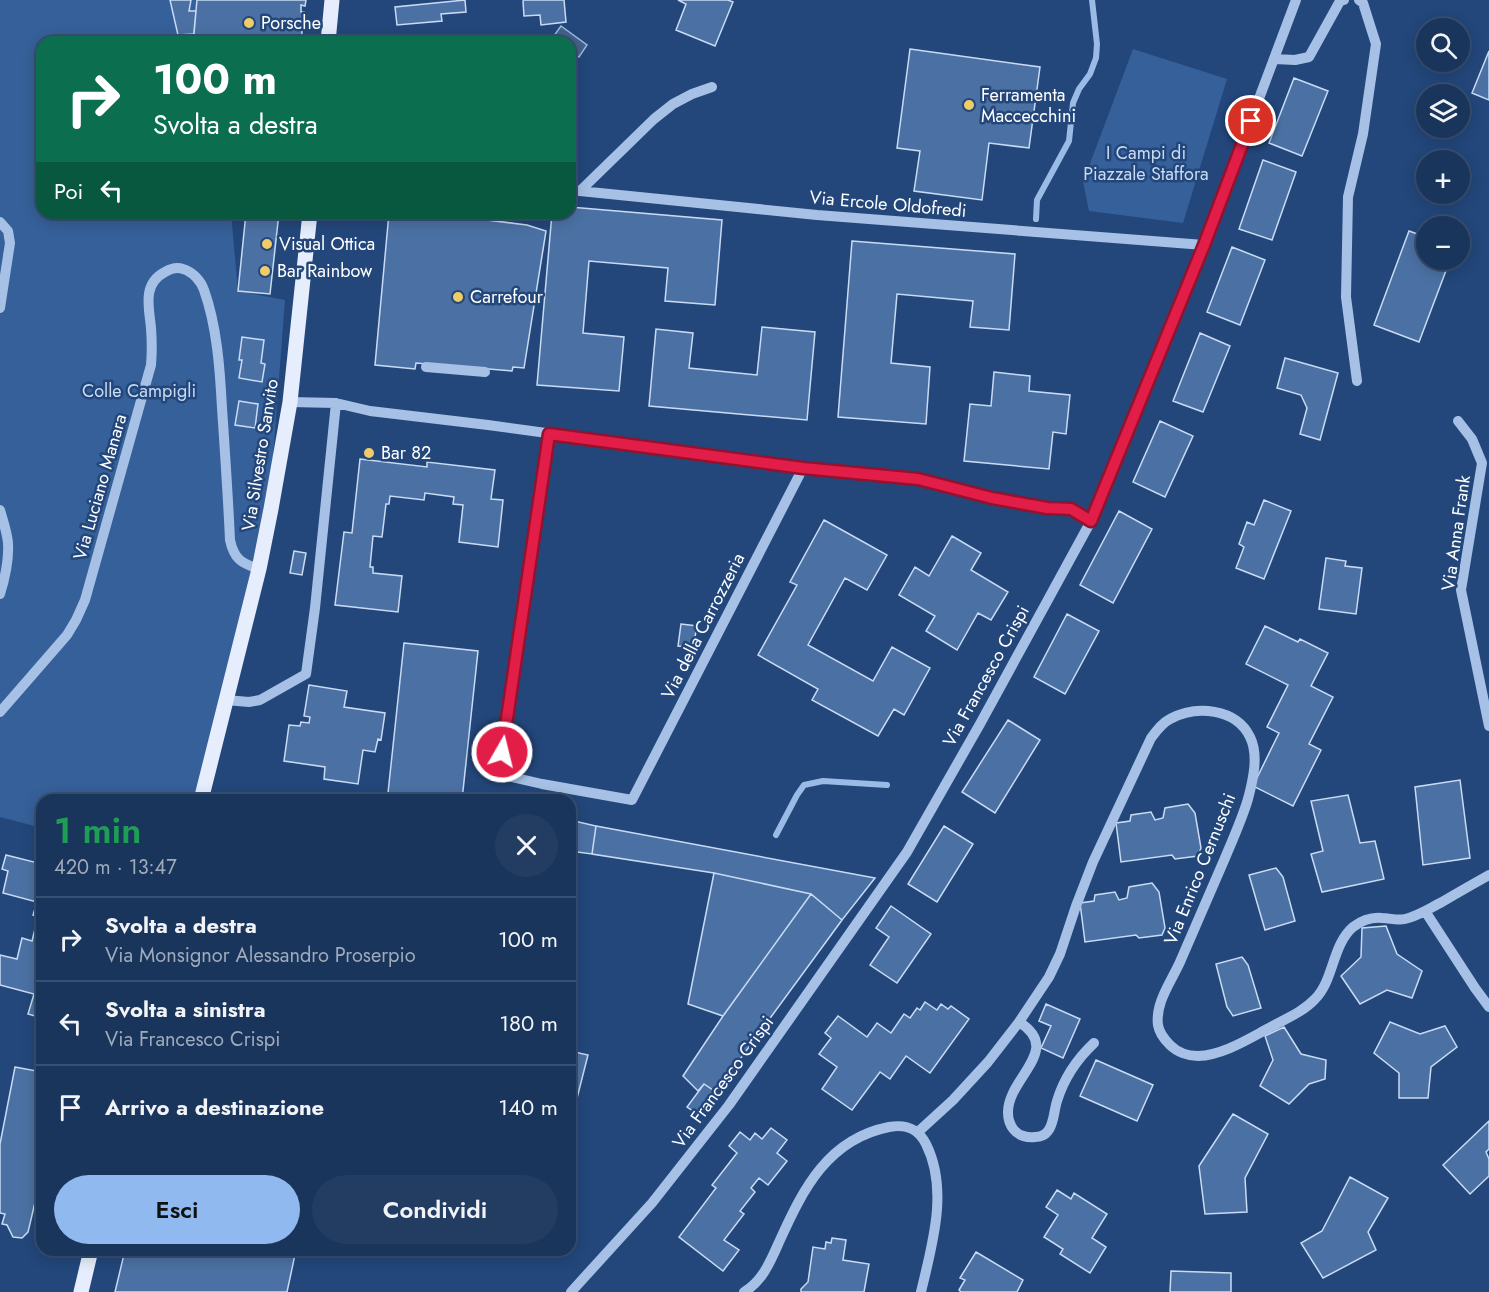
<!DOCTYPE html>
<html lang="it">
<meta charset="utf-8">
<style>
:root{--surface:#1a355c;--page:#233d62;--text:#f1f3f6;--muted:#9fabbb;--line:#385072;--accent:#90b9f0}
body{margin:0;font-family:Jost,sans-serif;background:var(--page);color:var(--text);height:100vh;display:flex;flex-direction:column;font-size:22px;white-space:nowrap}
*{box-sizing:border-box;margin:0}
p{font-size:20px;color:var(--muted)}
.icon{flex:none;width:33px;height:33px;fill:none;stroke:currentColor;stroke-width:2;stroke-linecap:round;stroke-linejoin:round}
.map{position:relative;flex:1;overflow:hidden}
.side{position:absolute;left:36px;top:794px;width:540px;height:462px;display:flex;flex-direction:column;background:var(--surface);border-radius:18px;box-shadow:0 3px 15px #0003,0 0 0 2px var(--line)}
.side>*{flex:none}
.top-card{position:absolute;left:36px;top:36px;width:540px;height:183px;border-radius:18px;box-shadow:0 3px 15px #0003,0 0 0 2px var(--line);background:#0b6e4f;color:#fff;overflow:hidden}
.controls{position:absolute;left:1416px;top:18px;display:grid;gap:12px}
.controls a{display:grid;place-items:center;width:54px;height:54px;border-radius:50%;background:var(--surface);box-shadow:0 3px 15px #0003,0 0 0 2px var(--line);font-size:30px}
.pin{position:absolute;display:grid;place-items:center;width:51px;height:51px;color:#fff;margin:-26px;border:3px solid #fff;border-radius:50%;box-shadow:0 2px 6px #0007}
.me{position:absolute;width:66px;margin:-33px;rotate:8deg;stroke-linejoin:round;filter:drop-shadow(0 0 4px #0008)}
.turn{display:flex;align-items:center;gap:21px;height:126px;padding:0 18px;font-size:27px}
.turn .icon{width:78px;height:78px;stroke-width:2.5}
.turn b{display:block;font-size:42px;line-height:51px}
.then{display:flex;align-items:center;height:57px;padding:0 18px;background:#0003;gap:12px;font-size:22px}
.round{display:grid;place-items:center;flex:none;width:63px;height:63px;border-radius:32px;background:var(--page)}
.overview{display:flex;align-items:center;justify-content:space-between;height:102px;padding:0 18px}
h1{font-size:36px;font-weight:600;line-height:45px;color:#1e9e55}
.action{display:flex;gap:12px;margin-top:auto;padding:12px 18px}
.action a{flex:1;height:69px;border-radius:36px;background:var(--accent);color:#111;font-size:24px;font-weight:600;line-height:69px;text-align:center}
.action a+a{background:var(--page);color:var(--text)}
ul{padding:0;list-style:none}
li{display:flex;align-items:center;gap:18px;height:84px;padding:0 18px;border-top:2px solid var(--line)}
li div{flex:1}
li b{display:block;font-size:22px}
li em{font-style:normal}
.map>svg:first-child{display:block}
.green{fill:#366099}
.water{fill:#466187;stroke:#9abbe6;stroke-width:1.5}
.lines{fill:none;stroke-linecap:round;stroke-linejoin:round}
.stream{stroke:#9abbe6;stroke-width:6}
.building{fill:#4b71a4;stroke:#c9dbf4;stroke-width:1.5}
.minor{stroke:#a6c1e5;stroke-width:10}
.major{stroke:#e6eefd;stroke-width:15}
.route-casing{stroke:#92132f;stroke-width:15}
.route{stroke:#e11d48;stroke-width:10}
.poi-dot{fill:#f0cc69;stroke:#23477b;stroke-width:2}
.labels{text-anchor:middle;stroke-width:5;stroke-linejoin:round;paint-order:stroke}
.poi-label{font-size:18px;fill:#fff;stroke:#23477b;text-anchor:start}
.park-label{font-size:18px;fill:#c9dbf4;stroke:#23477b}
.street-label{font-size:18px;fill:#fff;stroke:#23477b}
</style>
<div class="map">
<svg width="1489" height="1292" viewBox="0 0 1489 1292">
<rect width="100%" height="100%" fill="#23477b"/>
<path class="green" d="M 0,0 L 197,0 L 193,42 L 42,42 L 42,213 L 231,213 L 238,291 L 285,300 L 271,482 L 254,558 L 194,799 L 42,800 L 42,828 L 0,817 Z
M 1133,49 L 1227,79 L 1183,223 L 1089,211 L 1083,182 Z"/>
<path class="water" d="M 561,26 L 587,45 L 579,57 L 570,50 L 570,42 L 560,42 L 553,37 Z"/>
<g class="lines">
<path class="stream" d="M 1036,219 L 1037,200 L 1069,141 L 1073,103 L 1079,89 L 1090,74 L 1096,58 L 1097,44 L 1092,0
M 776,835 L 797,795 L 804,785 L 823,781 L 887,785"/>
</g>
<path class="building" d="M 170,0 L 191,0 L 189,11 L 196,11 L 194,34 L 178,35 Z
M 197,0 L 306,0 L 305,6 L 301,5 L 301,12 L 304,12 L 301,42 L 193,42 Z
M 465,0 L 466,12 L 441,14 L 442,21 L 397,25 L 395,7 Z
M 524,0 L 564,0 L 566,22 L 541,25 L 540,15 L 524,16 L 523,1 Z
M 678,0 L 728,0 L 733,2 L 715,46 L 676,30 L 686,4 Z
M 910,49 L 1040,67 L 1029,148 L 989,143 L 982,200 L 914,191 L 920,151 L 897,148 Z
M 1489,51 L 1489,100 L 1472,93 Z
M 1294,78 L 1328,91 L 1302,156 L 1269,143 Z
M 1263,160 L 1296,172 L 1272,240 L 1239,229 Z
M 570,207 L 722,220 L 715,305 L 665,301 L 668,268 L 589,261 L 583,333 L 624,337 L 619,391 L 537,385 L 552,213 L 570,213 Z
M 246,213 L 279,213 L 270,294 L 238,291 Z
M 389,213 L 419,213 L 471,218 L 527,225 L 546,231 L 524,368 L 513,367 L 512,371 L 416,363 L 415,369 L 375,365 Z
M 1409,231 L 1426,237 L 1426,260 L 1450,260 L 1419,342 L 1374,325 Z
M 852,241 L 1015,254 L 1009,330 L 970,327 L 973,301 L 897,294 L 891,363 L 930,367 L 926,424 L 838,417 Z
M 1232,247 L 1265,260 L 1240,325 L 1207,312 Z
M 762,327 L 815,332 L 807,420 L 649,406 L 656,329 L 693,333 L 689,368 L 757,375 Z
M 1200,333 L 1230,346 L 1203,412 L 1173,401 Z
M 242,337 L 264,340 L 261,363 L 265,364 L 262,382 L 239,378 L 242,360 L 239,360 Z
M 1285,358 L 1338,373 L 1320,440 L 1300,434 L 1307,408 L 1301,395 L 1277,388 Z
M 994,372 L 1030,376 L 1029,391 L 1070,395 L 1066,434 L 1053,432 L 1049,469 L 964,461 L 970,404 L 991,406 Z
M 239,401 L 258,404 L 255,428 L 235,425 Z
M 1160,421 L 1193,436 L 1165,497 L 1133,482 Z
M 360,459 L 427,467 L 427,462 L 495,470 L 491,499 L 503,500 L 498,547 L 459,542 L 463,505 L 453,504 L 454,497 L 425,493 L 424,500 L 390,496 L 389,504 L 386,504 L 382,537 L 373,536 L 370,567 L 373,567 L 373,573 L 402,576 L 398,612 L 335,605 L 344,532 L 352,533 Z
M 1264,500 L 1291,511 L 1264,579 L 1236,568 L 1244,547 L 1239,544 L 1247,522 L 1254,525 Z
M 1119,511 L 1152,529 L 1113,603 L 1080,585 Z
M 824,520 L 887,555 L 867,590 L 845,578 L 808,645 L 873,681 L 892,647 L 930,668 L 904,715 L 894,709 L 878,736 L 812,700 L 818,689 L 758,655 L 797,585 L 790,582 Z
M 952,536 L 981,553 L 971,570 L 1008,592 L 991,620 L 978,613 L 957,650 L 926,631 L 935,616 L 899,595 L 915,567 L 929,576 Z
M 294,551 L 306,553 L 302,575 L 290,573 Z
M 1326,558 L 1346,561 L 1345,566 L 1362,568 L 1356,614 L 1319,609 Z
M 1067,614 L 1099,631 L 1065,694 L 1034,677 Z
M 681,624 L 697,626 L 695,637 L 687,647 L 678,646 Z
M 1265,626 L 1298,642 L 1300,639 L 1328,653 L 1311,686 L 1333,697 L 1309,744 L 1321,750 L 1293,806 L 1253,786 L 1279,733 L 1267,727 L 1288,685 L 1246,664 Z
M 404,643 L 478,651 L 462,800 L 447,800 L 388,793 Z
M 309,685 L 347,691 L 344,707 L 385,713 L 381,740 L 378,739 L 375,752 L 363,750 L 358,784 L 324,779 L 325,767 L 284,761 L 289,725 L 300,726 L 301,722 L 309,723 L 310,717 L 304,716 Z
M 1008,720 L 1040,740 L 995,813 L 962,792 Z
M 1460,780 L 1470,858 L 1423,865 L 1415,787 Z
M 1348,795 L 1360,843 L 1375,841 L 1384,879 L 1322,892 L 1311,854 L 1323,851 L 1311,801 Z
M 1188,804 L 1195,813 L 1201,848 L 1198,856 L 1175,859 L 1172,855 L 1121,862 L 1116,823 L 1130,821 L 1131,815 L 1151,812 L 1155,820 L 1163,818 L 1165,808 Z
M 570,820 L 596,826 L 592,854 L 570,851 Z
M 596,826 L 875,878 L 842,920 L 811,894 L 714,873 L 592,854 Z
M 944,826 L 973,844 L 937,902 L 908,884 Z
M 6,855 L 42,864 L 42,1018 L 28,1014 L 34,994 L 0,985 L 0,955 L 17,959 L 22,938 L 32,941 L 38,917 L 33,915 L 37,902 L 3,893 L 8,871 L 2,869 Z
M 1276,868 L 1283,877 L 1295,921 L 1265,930 L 1249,875 Z
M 714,873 L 811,894 L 723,1016 L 688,1004 Z
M 1152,883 L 1159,892 L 1165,928 L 1162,935 L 1139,938 L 1136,935 L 1085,942 L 1080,903 L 1094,901 L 1095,895 L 1115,892 L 1119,900 L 1127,898 L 1129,887 Z
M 811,894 L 842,920 L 716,1092 L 704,1084 L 698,1091 L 683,1076 L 723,1016 Z
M 891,906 L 931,934 L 897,983 L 870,965 L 889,937 L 876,928 Z
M 1386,926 L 1397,954 L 1422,971 L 1412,998 L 1387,990 L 1360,1004 L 1341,976 L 1361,957 L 1362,928 Z
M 1242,957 L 1248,965 L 1261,1008 L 1233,1016 L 1227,1007 L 1216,964 Z
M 925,1002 L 937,1010 L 941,1004 L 948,1009 L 951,1006 L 969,1019 L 930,1073 L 906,1056 L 890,1079 L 880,1072 L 852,1110 L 822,1089 L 837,1067 L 819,1054 L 831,1038 L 825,1033 L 838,1016 L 867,1037 L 877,1023 L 891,1033 L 904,1014 L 910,1018 L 917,1008 L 920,1010 Z
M 1046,1004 L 1080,1019 L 1063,1058 L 1041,1048 L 1051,1026 L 1039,1021 Z
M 1390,1022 L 1420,1034 L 1445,1026 L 1457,1047 L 1431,1067 L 1428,1098 L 1399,1098 L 1399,1073 L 1374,1053 Z
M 1284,1027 L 1301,1054 L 1326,1060 L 1325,1079 L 1309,1084 L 1289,1104 L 1260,1086 L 1273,1060 L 1265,1036 Z
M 570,1051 L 588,1055 L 575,1106 L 570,1105 Z
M 1096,1060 L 1153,1085 L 1137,1121 L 1080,1096 Z
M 15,1067 L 42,1072 L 42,1173 L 28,1232 L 22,1238 L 13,1237 L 7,1225 L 2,1224 L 5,1214 L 0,1213 L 0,1144 Z
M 704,1084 L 716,1092 L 699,1115 L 687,1107 Z
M 1233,1114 L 1268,1134 L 1245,1178 L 1247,1212 L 1205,1214 L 1199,1166 Z
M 1489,1121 L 1489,1149 L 1486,1152 L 1489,1159 L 1489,1176 L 1470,1194 L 1443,1165 Z
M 771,1128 L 787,1140 L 777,1153 L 787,1161 L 768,1185 L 759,1178 L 751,1188 L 755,1192 L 740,1211 L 744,1214 L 724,1240 L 739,1250 L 723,1271 L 679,1237 L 716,1188 L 712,1185 L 737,1153 L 729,1146 L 740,1132 L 750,1140 L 755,1133 L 762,1139 Z
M 1350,1177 L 1388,1198 L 1368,1232 L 1376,1250 L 1323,1278 L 1301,1243 L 1322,1231 Z
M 1057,1190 L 1071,1199 L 1074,1193 L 1107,1214 L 1092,1238 L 1106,1247 L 1090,1273 L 1060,1254 L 1063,1249 L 1044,1237 L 1058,1215 L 1046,1207 Z
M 832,1238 L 846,1240 L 843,1260 L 869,1264 L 864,1292 L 801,1292 L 801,1289 L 808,1282 L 813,1247 L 825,1249 L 826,1242 L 831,1243 Z
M 125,1250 L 296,1250 L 287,1292 L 115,1292 Z
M 976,1252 L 1023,1280 L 1017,1292 L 961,1292 L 959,1290 L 965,1280 L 960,1278 Z
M 1171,1271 L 1231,1273 L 1231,1292 L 1170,1292 Z"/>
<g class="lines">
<path class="minor" d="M 1275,59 L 1295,60 L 1309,57 L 1340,1 L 1344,0
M 570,190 L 817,215 L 1204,245
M 580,191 L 654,119 L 673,104 L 692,94 L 712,87
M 0,222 L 8,231 L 10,243 L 0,308
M 426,367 L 485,372
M 1357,381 L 1346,297 L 1348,197 L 1363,134 L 1376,44 L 1363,3 L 1359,0
M 290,402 L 336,403 L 370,411 L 488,425 L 803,468 L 918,479 L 992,499 L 1047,508 L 1071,509 L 1091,521
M 1458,421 L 1472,439 L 1482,463 L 1461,590 L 1489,726
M 549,434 L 499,774 L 542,784 L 632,800 L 803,468
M 0,510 C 3,521 7,532 8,543 C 9,560 5,578 0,594
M 226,700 L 249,702 L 260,700 L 306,674 L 315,608 L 336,403
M 0,712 L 67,635 L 76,620 L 85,600 L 151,365 C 152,353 152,341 151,328 C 149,307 142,284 165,272 C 170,269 177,267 183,269 C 193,272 201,281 204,290 C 217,326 220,370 222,408 C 225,452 228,496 230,540 C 234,559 241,563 259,569
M 1425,911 L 1475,988 L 1489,1007
M 1019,1022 C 1064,1050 1007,1078 1008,1113 C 1008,1120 1010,1125 1014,1130 C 1019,1136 1028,1138 1035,1137 C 1040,1137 1045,1135 1048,1131 C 1054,1124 1054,1110 1057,1101 C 1064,1078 1077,1059 1094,1043
M 918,1132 L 953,1100 L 988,1062 L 1019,1022 L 1049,977 L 1060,954 L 1076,906 L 1093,862 L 1151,738 C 1157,730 1162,723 1170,719 C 1196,705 1236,708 1250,737 C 1259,755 1253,780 1248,799 C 1242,819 1233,839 1225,858 C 1210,893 1195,928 1180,962 C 1171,982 1155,1003 1158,1025 C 1159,1032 1165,1040 1170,1045 C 1177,1052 1188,1056 1198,1056 C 1223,1055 1248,1039 1269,1028 C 1285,1019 1303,1012 1315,999 C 1334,980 1332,945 1353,927 C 1361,921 1372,917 1382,918 C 1390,918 1397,921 1405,919 C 1418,916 1430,908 1442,902 C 1457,893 1473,884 1489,875
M 571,1292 L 652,1203 L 729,1105 L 907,852 L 980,724 L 1091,521 L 1204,245 L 1296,0
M 744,1292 C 763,1281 771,1260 780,1240 C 803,1189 828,1139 889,1127 C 906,1124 918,1128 926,1144 C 949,1190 932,1245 921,1292"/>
<path class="major" d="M 328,42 L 332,0
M 201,800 L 259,569 L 271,509 L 290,402 L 310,213
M 81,1292 L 91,1250"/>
</g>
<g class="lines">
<defs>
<path id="route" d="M 502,752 L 549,434 L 803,468 L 918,479 L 992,498 L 1047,508 L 1071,509 L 1091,521 L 1204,245 L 1251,121"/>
</defs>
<use href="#route" class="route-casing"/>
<use href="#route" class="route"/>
</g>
<g class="poi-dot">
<circle cx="249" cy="23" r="6"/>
<circle cx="969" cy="105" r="6"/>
<circle cx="267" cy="244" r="6"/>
<circle cx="265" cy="271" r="6"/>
<circle cx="458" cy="297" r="6"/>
<circle cx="369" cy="453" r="6"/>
</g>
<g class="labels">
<g class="poi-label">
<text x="261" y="29">Porsche</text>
<text x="981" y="101">Ferramenta<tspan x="981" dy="21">Maccecchini</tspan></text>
<text x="279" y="250">Visual Ottica</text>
<text x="277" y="277">Bar Rainbow</text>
<text x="470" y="303">Carrefour</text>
<text x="381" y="459">Bar 82</text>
</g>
<g class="park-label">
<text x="1146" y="159">I Campi di<tspan x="1146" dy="21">Piazzale Staffora</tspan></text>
<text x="139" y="397">Colle Campigli</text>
</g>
<g class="street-label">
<text transform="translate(888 204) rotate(5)" y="6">Via Ercole Oldofredi</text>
<text transform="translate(260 455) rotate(-81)" y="6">Via Silvestro Sanvito</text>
<text transform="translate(100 487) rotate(-74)" y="6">Via Luciano Manara</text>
<text transform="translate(1456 533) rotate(-82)" y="6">Via Anna Frank</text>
<text transform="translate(703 626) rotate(-63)" y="6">Via della Carrozzeria</text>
<text transform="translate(986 676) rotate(-61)" y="6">Via Francesco Crispi</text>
<text transform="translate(1200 869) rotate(-68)" y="6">Via Enrico Cernuschi</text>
<text transform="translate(723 1082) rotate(-54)" y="6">Via Francesco Crispi</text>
</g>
</g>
</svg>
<div class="controls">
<a><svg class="icon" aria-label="search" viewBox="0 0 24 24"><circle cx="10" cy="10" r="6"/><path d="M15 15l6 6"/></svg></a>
<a><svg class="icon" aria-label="layers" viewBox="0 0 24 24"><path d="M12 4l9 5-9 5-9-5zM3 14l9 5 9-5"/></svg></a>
<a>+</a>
<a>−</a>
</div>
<div class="pin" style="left:1251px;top:121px;background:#d93025"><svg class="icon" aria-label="arrive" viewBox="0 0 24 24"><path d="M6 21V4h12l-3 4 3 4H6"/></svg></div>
<svg class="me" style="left:502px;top:752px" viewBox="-20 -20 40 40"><circle r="17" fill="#e11d48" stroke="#fff" stroke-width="3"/><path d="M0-11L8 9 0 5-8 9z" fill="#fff"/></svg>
<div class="top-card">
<div class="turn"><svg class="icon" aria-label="right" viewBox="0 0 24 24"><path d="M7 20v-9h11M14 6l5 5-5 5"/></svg><div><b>100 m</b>Svolta a destra</div></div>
<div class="then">Poi<svg class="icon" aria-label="left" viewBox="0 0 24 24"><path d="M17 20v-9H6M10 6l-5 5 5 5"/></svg></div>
</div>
<section class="side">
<div class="overview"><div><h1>1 min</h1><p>420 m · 13:47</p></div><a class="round"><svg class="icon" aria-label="close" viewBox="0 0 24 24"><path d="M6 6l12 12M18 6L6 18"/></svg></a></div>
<ul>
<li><svg class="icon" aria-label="right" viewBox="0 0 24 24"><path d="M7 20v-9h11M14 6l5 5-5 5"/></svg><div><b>Svolta a destra</b><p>Via Monsignor Alessandro Proserpio</p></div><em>100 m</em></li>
<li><svg class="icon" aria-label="left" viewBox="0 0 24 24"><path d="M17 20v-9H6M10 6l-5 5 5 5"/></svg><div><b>Svolta a sinistra</b><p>Via Francesco Crispi</p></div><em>180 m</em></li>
<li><svg class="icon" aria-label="arrive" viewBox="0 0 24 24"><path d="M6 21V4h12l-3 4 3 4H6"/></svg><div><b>Arrivo a destinazione</b></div><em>140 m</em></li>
</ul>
<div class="action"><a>Esci</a><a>Condividi</a></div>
</section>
</div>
